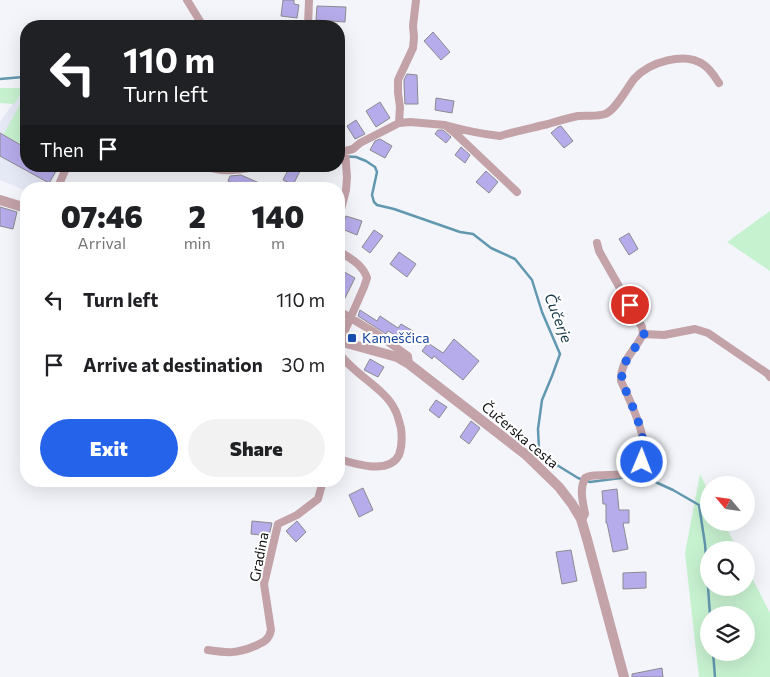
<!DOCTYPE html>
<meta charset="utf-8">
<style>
:root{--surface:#fff;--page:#f2f2f2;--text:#202124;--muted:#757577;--accent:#2563eb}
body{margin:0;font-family:Commissioner,sans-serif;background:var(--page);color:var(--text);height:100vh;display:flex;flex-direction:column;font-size:19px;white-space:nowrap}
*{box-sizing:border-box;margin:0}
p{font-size:16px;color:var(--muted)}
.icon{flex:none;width:28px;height:28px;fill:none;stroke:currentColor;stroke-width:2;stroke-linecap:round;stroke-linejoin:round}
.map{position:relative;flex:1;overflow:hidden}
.drawer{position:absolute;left:20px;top:182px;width:325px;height:305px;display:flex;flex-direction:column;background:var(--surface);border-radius:20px;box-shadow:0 5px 20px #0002}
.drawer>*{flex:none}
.banner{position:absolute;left:20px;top:20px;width:325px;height:152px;border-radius:20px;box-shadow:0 5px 20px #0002;background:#202124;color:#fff;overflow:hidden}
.needle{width:32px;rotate:299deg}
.tools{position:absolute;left:700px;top:476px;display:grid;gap:10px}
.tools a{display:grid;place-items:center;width:55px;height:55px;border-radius:50%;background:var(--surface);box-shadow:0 5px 20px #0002;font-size:25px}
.pin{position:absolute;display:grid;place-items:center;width:42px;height:42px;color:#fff;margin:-21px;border:2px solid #fff;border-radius:50%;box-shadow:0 1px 5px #0007}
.me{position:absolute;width:55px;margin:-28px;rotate:1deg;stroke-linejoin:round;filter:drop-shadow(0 0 4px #0008)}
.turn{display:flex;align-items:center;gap:18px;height:105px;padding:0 20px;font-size:22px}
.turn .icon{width:65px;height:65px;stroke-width:2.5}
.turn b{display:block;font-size:35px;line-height:42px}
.then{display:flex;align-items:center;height:48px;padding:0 20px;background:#0003;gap:10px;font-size:19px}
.eta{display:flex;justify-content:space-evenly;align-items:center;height:85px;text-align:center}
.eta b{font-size:30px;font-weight:800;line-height:35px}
.action{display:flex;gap:10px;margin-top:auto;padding:10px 20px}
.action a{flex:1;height:58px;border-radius:30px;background:var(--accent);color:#fff;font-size:20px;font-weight:800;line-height:58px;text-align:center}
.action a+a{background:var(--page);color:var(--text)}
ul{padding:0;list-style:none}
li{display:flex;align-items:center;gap:15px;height:65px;padding:0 20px}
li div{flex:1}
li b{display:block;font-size:19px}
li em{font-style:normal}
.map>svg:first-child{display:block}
.built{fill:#e5e9f5}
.green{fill:#c7f2d0;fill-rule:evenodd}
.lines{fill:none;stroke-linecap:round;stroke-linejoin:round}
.stream{stroke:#6298af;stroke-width:2.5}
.building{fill:#b7aceb;stroke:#8b8a8f}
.minor{stroke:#c3a2a8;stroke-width:8}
.tertiary{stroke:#c3a2a8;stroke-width:10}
.route{stroke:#2563eb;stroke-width:9;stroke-dasharray:0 16.2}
.transit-dot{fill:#1a4fb4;stroke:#fff;stroke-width:2}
.labels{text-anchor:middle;stroke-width:4;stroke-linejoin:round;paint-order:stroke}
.transit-label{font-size:14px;fill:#164399;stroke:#fff;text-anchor:start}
.street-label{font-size:14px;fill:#0b0c0d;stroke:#fff}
.water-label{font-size:15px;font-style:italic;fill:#153947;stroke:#fff}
</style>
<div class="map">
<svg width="770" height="677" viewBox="0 0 770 677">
<rect width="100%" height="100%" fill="#f3f5fa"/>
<path class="built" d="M 26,85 L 26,166 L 60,166 L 48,189 L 26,189 L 26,191 L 0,180 L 0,122 Z"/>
<path class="green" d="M 0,88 L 25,88 L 14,104 L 0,103 Z
M 26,94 L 26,144 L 25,146 L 3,135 Z
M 770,211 L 770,271 L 727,242 Z
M 700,474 L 709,492 L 709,522 L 724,523 L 738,550 L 709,550 L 709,588 L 746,588 L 746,566 L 770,613 L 770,677 L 699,677 L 685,553 ZM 709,615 L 746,615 L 746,652 L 709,652 Z"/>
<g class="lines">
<path class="stream" d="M 0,79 L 23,77 L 26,78
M 339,156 L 356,157 L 366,161 L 375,167 L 377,172 L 372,195 L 374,202 L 377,205 L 394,209 L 460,232 L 473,234 L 491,248 L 515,259 L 532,280 L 542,312 L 560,354 L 552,376 L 542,400 L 538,429 L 539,450 L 552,462 L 578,478 L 590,482 L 636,476 L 651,480 L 673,490 L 699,505 L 705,544 L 710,615
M 713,652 L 715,677"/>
</g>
<path class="building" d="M 283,0 L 294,0 L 294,4 L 299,5 L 297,18 L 281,16 Z
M 317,6 L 346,7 L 345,22 L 316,20 Z
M 433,32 L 450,52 L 441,60 L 424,41 Z
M 407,74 L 417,75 L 418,104 L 405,104 L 404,84 L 404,80 Z
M 436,98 L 454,101 L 452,113 L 435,110 Z
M 380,102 L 390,118 L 376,127 L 366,111 Z
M 356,120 L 365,134 L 355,139 L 347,126 Z
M 561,126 L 573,141 L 564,148 L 551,133 L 558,127 Z
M 438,130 L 443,130 L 451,137 L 446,143 L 435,134 Z
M 0,133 L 26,148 L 26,166 L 59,166 L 49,183 L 0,156 Z
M 380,139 L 392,146 L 385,158 L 370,150 L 375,141 Z
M 461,147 L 470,155 L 465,163 L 455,155 Z
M 290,166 L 296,166 L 301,169 L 293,185 L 283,180 Z
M 486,171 L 498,182 L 489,193 L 476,182 Z
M 241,175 L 273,189 L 244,189 L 228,181 L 230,176 Z
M 0,207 L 17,212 L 13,229 L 0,226 Z
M 346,216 L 362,221 L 357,235 L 342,229 Z
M 374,230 L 383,236 L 370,253 L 362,247 Z
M 629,233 L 638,249 L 629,255 L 619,239 Z
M 399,252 L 416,264 L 407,277 L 390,264 Z
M 339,269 L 355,278 L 341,306 L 339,305 Z
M 360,310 L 377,321 L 380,316 L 398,328 L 401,324 L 413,331 L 407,342 L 388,331 L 386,334 L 358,316 Z
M 454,339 L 479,361 L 463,380 L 434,356 L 432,359 L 422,351 L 428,343 L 443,353 Z
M 370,359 L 384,367 L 378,377 L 364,370 Z
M 436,400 L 447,407 L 439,418 L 429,410 Z
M 471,421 L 480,428 L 469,444 L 460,437 Z
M 363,488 L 373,510 L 359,517 L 349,495 Z
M 617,489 L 619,510 L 629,510 L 629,523 L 623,523 L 628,549 L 613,552 L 607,523 L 606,523 L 606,504 L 603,504 L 602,491 Z
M 252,521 L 272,523 L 269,536 L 251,534 Z
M 297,521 L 306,532 L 296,542 L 286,531 Z
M 571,550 L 577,581 L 562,584 L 556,552 Z
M 646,572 L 646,588 L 623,589 L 623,573 Z
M 662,668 L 663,677 L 632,677 L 632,674 Z"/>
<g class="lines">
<path class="minor" d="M 187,0 L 203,26
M 308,26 L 309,0
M 399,123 L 400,107 L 398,93 L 398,80 L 413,48 L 414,37 L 413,26 L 416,0
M 445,125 C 463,130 481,134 500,136 C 516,131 532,128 548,124 C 558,121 568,118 578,116 C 587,115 597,117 605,114 C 615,111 627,88 634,79 C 649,62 685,51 704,65 C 711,70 715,77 719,83
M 206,166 C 223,174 242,169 261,166
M 57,189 L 67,166
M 339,217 L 346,190 L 347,177 L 345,151 L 353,149 L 360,143 L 399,123 L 410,122 L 445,125 L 457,135 L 517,192
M 339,251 C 350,258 363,265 367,278 L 364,287 L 339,344
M 339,311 L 374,332 L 408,356 L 409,364
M 643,334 L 664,335 L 695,329 L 708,333 L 768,374 L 770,377
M 339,353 C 352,373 386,389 395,410 C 398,415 399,422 401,428 C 402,436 402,447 399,455 C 389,475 355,464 339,459
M 581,521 L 585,514 C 583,502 579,490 585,478 C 592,474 599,476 607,475 C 615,475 623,474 630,472 C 663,464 629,399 621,381 C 620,361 635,351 643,334 L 642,327 L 599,251 L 597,243
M 208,650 C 228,653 236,654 255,646 C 264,642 269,640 271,630 L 264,584 L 278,524 L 297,515 L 318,499 L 323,481"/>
<path class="tertiary" d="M 0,200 L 26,208
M 339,341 L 397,357 L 409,364 L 525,454 L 559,487 L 572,504 L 581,519 L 587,539 L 624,677"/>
</g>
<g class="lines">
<path class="route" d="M 630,305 L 642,326 L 644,334 C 635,351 620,361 622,381 C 631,405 649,436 642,462"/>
</g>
<rect class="transit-dot" x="347" y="333" width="10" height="10" rx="2.5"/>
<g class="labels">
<g class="transit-label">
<text x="362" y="343">Kameščica</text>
</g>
<g class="street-label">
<text transform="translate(520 435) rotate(40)" y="5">Čučerska cesta</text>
<text transform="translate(259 557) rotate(-79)" y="5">Gradina</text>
</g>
<g class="water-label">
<text transform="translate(558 318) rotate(69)" y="5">Čučerje</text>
</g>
</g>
</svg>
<div class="tools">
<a><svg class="needle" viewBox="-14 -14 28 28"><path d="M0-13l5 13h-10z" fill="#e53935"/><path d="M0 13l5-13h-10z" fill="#757577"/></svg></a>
<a><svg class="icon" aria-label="search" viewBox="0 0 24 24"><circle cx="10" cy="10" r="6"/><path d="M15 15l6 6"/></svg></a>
<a><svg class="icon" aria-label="layers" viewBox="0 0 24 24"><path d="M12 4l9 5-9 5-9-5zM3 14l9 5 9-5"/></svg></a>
</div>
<div class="pin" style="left:630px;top:305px;background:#d93025"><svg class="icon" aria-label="arrive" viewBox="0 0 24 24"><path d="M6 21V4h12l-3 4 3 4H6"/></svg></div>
<svg class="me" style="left:642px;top:462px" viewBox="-20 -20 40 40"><circle r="17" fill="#2563eb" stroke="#fff" stroke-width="3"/><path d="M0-11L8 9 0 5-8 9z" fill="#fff"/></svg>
<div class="banner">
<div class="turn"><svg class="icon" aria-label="left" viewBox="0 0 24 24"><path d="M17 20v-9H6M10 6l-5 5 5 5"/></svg><div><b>110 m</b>Turn left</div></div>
<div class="then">Then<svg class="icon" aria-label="arrive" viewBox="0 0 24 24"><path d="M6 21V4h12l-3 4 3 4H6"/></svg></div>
</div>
<section class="drawer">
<div class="eta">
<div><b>07:46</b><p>Arrival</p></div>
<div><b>2</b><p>min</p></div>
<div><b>140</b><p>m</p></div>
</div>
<ul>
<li><svg class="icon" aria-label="left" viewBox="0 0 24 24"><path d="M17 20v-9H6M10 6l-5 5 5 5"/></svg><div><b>Turn left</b></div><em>110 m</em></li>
<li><svg class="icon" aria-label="arrive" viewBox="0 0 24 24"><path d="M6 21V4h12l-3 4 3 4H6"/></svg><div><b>Arrive at destination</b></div><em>30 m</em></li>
</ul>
<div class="action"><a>Exit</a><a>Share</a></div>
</section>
</div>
